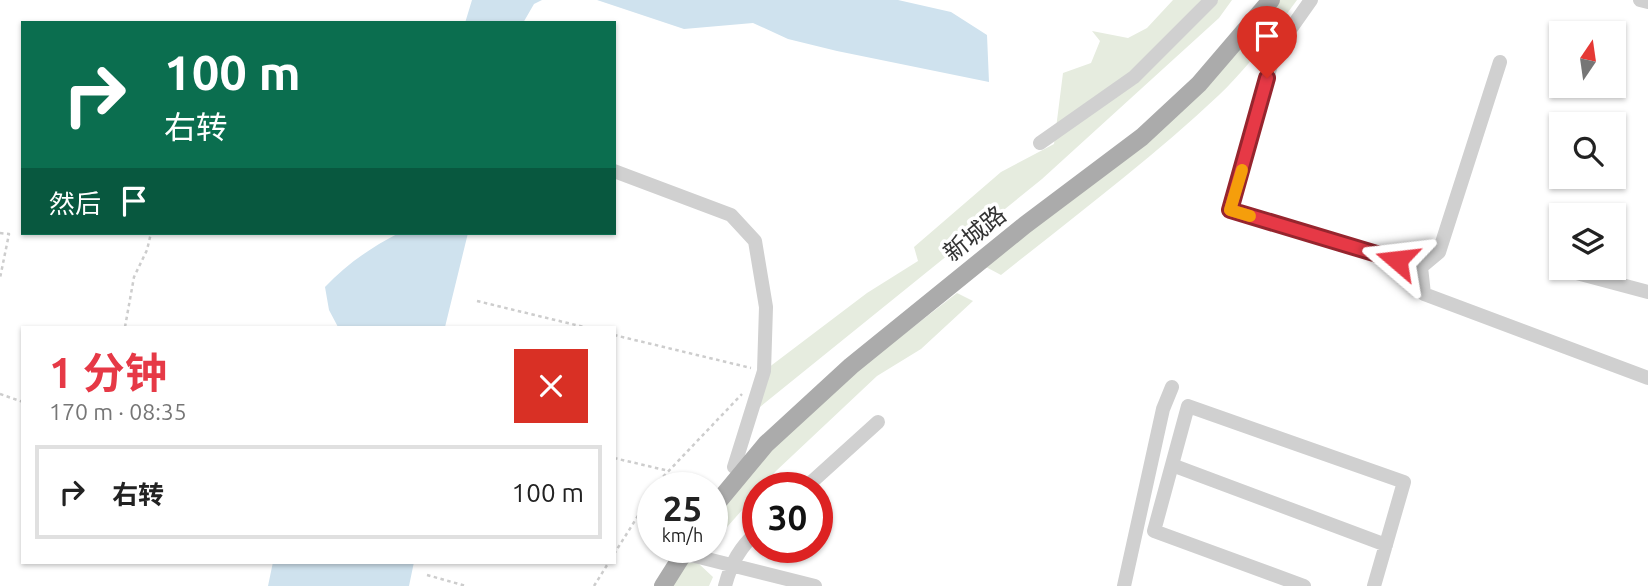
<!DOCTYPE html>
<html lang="zh">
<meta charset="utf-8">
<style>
:root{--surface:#fff;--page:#f2f2f2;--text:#222;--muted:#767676;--line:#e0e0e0;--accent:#e63946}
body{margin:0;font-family:Ubuntu,"Noto Sans SC",sans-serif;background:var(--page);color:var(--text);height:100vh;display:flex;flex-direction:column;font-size:26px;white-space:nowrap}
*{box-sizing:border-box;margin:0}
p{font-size:23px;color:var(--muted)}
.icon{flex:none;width:38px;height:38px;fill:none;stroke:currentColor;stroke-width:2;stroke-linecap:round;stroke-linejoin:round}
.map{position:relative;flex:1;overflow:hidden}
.panel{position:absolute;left:21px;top:326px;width:595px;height:238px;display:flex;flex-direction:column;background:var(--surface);border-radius:0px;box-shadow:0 2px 5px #0004}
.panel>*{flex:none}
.top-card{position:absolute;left:21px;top:21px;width:595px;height:214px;border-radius:0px;box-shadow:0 2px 5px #0004;background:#0b6e4f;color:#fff;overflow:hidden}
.needle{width:46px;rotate:13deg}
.fabs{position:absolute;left:1549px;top:21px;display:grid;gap:14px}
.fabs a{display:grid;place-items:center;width:77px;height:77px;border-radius:0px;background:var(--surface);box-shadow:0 2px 5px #0004;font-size:35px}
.speed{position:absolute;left:637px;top:472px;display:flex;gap:14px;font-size:35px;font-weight:700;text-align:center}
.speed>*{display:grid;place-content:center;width:91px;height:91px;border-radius:50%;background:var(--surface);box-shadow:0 2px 5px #0004;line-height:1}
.speed small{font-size:18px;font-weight:400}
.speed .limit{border:10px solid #d22;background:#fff;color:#111}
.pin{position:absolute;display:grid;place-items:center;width:60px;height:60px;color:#fff;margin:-72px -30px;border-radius:50% 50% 50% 0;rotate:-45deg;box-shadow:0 0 7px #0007}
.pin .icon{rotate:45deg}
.me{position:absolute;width:77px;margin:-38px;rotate:287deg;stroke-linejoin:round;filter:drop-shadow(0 0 5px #0008)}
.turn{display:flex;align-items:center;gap:24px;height:147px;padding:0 28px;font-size:32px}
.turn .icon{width:91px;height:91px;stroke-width:2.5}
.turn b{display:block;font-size:49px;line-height:60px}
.then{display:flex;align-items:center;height:66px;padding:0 28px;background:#0003;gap:14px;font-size:26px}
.round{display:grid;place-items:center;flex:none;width:74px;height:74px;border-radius:0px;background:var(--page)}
.overview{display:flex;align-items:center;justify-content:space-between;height:119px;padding:0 28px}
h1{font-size:42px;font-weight:700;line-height:52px;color:var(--accent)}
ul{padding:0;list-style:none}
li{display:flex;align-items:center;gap:21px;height:94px;margin:0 14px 10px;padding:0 14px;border:4px solid var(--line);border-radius:0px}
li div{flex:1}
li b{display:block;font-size:26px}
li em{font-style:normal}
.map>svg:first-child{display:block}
.green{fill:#e6ecdf}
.water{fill:#cfe2ee}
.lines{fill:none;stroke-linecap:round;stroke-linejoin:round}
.path{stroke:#cdcdcd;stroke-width:2.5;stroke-dasharray:3.5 3.5;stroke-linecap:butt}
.minor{stroke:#d0d0d0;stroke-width:14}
.major{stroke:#ababab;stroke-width:18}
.route-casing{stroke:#96252e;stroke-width:18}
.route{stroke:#e63946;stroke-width:12}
.slow{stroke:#f59e0b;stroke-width:12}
.labels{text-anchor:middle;stroke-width:7;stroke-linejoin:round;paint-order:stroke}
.street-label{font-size:24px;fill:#333;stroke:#fff}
</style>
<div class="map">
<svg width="1648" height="586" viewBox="0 0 1648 586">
<rect width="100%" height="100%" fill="#fff"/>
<path class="green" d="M 1173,0 L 1232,0 L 1219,18 L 1042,179 L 750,415 L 764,371 L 867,293 L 918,261 L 914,247 L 1001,172 L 1054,144 L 1063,73 L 1091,63 L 1100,41 L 1092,31 L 1128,38 L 1147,28 Z
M 1280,0 L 1297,0 C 1273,33 1249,66 1219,95 C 1151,159 1075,216 1001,275 L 986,267 L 1223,68 L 1260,27 Z
M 957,293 L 973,301 L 921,349 L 877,376 L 776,471 L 761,488 L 758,488 L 758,492 L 720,535 L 712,533 L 712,522 L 721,509 L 778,441 L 868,362 Z
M 686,563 L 698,563 L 713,577 L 709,586 L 672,586 Z"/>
<path class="water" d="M 472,0 L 542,0 L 534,4 L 523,23 L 465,23 Z
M 597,0 L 898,0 L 951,12 L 987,35 L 989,82 L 837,51 L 788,39 L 753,23 L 684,29 Z
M 399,233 L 468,233 L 445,327 L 338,327 L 329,310 L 325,287 C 347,264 370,248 399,233 Z
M 273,562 L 414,562 L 409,586 L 268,586 Z"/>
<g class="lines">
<path class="path" d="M 0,233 L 9,234 L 0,278
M 477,301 L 584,327
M 125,327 L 134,277 L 147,250 L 151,233
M 614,335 L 751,368
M 0,394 L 23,402
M 614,458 L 669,471
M 655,488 L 661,479 L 742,394
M 614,554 L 653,492
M 427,575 L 466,586
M 594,586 L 609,562"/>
<path class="minor" d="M 1311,0 L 1275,51 L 1230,210 L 1421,267 L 1424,294 L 1648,378
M 1640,0 L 1648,2
M 1040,143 L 1134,77 L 1211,0
M 614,171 L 731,215 L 755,241 L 766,307 L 764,371 L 734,467
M 1421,267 L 1439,252 L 1500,62
M 1573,272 L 1648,292
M 1172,465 L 1386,545
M 805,488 L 878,422
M 683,553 L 815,586
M 725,586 C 731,563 740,547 758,531
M 1124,586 L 1163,409 L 1172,387
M 1304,586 L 1154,531 L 1188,406 L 1404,482 L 1374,586"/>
<path class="major" d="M 712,509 L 766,444 L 851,366 L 1025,225 L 1142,137 L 1199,84 L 1271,0
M 663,586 L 687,548"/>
</g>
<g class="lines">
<defs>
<path id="route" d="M 1267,78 L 1230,210 L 1397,260"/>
</defs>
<use href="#route" class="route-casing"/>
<use href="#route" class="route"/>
<path class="slow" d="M 1242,170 L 1230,210 L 1250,216"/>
</g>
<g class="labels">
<g class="street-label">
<text transform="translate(975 234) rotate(-39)" y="8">新城路</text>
</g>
</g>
</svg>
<div class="fabs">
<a><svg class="needle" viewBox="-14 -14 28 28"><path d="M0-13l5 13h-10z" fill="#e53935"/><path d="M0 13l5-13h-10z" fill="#767676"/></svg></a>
<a><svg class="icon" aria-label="search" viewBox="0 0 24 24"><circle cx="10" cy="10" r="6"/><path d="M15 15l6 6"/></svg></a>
<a><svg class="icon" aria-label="layers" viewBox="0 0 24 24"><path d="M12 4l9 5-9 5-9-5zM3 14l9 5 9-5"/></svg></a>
</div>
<div class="speed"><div>25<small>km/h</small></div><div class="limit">30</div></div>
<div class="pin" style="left:1267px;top:78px;background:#d93025"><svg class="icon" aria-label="arrive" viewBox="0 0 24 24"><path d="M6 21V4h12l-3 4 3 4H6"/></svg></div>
<svg class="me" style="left:1397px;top:260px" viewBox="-20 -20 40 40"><path d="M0-17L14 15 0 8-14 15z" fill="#e63946" stroke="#fff" stroke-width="4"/></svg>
<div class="top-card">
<div class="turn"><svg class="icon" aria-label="right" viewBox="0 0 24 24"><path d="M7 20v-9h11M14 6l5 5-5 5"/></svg><div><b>100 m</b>右转</div></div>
<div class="then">然后<svg class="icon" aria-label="arrive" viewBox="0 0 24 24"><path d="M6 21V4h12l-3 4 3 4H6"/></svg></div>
</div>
<section class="panel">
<div class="overview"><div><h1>1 分钟</h1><p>170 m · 08:35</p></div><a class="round" style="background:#d93025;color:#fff"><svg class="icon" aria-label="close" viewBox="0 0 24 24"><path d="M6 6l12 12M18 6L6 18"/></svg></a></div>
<ul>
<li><svg class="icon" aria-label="right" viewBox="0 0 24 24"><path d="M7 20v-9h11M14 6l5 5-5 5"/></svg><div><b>右转</b></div><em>100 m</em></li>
</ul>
</section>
</div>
